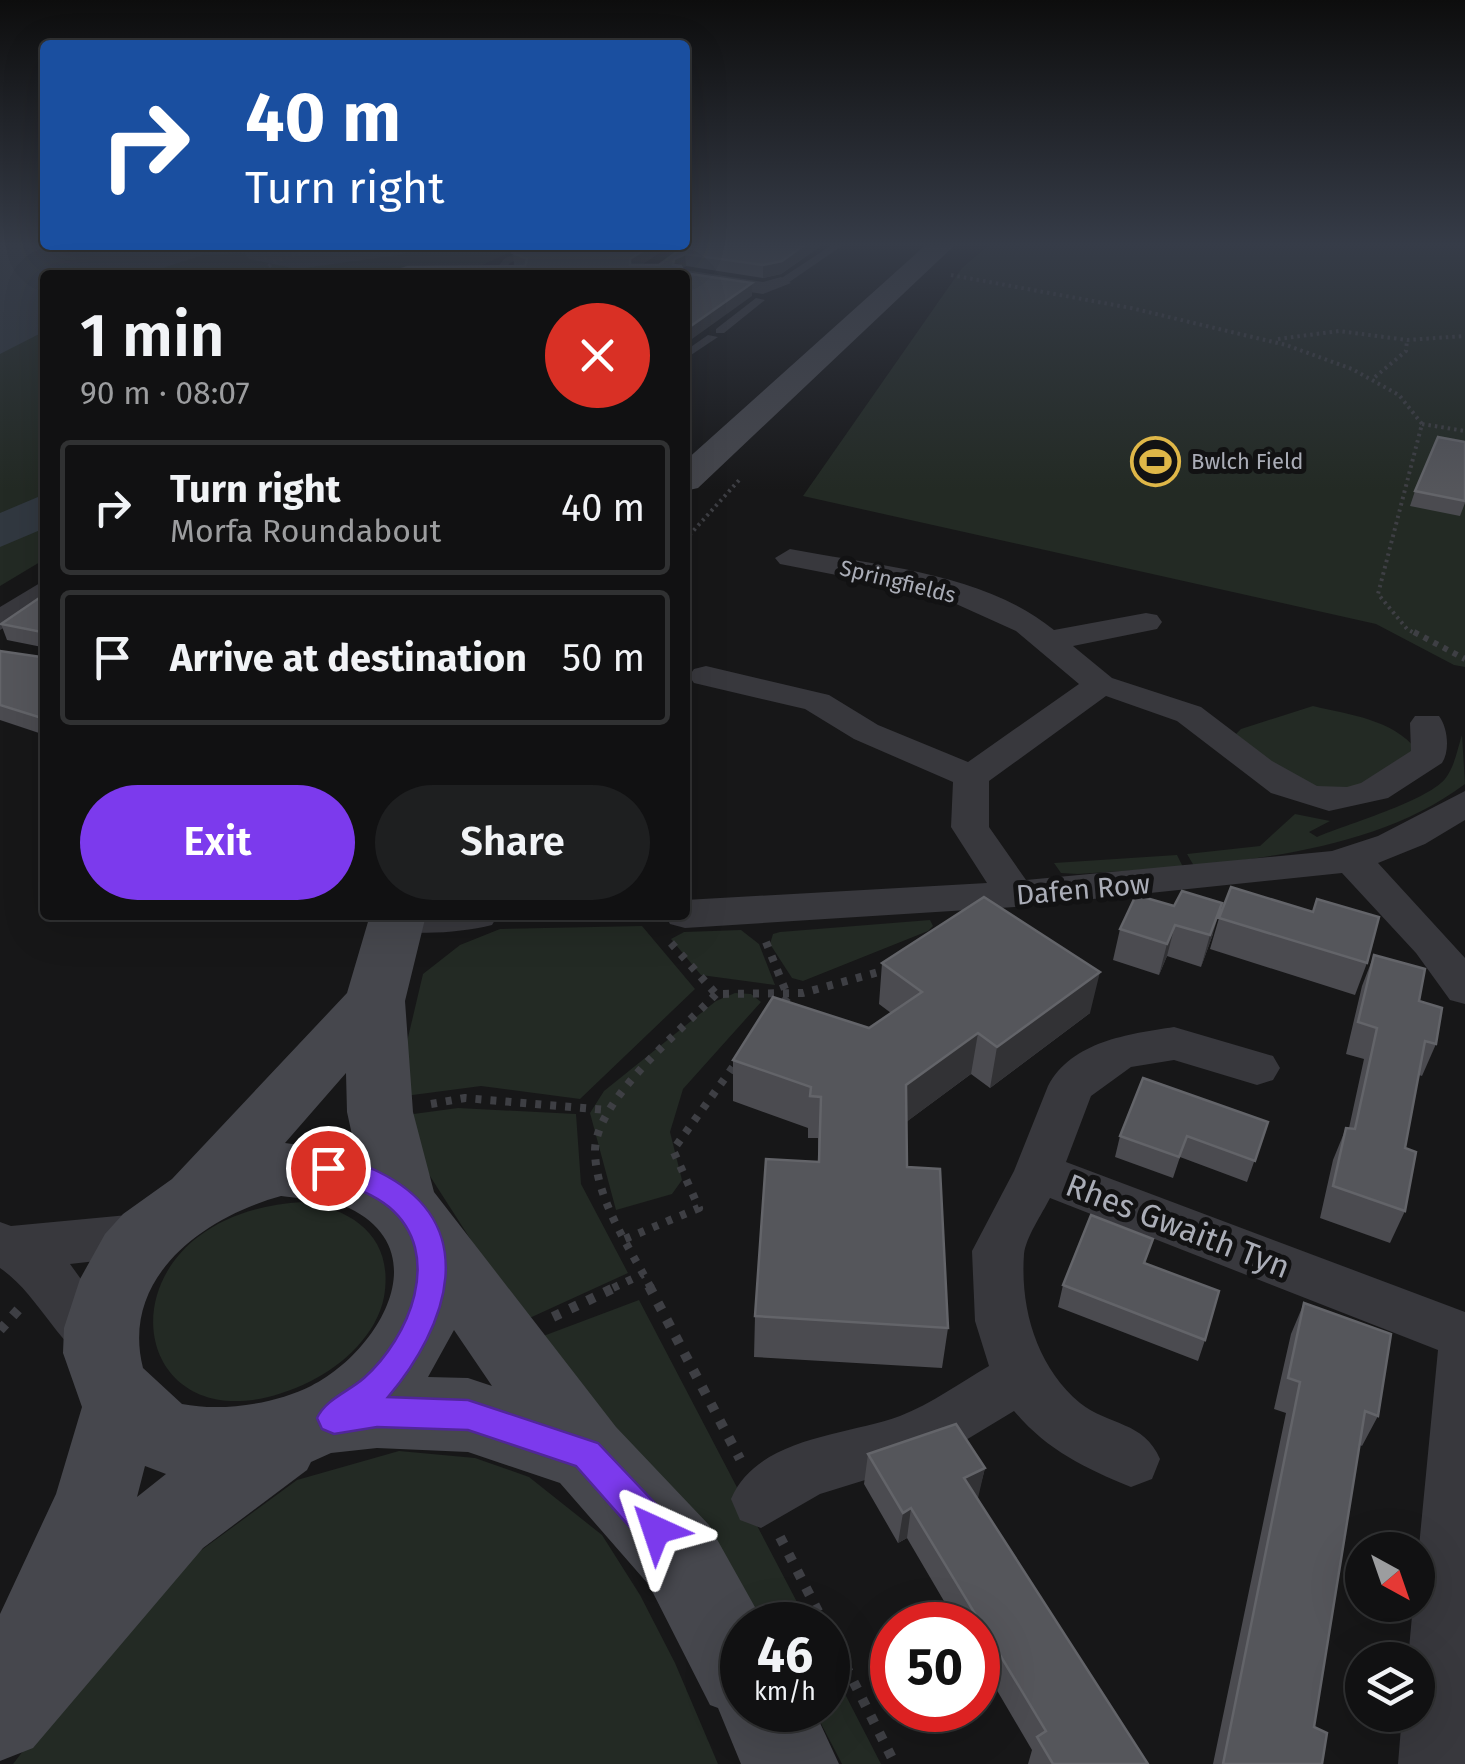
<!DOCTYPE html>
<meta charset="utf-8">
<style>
:root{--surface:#111112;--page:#1e1f20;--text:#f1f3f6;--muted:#9c9d9f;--line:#303132;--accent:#7c3aed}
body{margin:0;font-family:"Fira Sans",sans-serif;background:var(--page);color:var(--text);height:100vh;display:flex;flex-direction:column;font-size:38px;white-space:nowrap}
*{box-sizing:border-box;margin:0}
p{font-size:32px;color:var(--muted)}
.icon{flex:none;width:55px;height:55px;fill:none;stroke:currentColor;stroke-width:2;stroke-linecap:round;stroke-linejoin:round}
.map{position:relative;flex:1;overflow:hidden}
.drawer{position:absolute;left:40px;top:270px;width:650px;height:650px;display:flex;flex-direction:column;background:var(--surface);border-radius:10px;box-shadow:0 10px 40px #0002,0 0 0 2px var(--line)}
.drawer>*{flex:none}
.guide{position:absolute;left:40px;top:40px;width:650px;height:210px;border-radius:10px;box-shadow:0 10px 40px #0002,0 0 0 2px var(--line);background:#1a4fa0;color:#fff;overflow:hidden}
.needle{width:65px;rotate:140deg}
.buttons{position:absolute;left:1345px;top:1532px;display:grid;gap:20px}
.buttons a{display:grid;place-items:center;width:90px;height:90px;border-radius:50%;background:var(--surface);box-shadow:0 10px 40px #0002,0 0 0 2px var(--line);font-size:50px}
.speed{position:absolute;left:720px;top:1602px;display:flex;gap:20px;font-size:50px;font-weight:700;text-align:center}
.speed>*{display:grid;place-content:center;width:130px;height:130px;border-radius:50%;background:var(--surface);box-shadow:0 10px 40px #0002,0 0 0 2px var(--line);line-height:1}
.speed small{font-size:25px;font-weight:400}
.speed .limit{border:15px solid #d22;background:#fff;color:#111}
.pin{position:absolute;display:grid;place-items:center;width:85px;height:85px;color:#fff;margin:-42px;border:5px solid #fff;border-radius:50%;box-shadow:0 2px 10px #0007}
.me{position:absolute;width:110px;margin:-55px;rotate:318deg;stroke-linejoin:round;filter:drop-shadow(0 0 8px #0008)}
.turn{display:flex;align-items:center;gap:35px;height:210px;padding:0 40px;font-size:45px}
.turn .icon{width:130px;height:130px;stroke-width:2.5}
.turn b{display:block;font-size:70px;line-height:85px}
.round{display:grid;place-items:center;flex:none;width:105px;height:105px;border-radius:52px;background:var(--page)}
.headline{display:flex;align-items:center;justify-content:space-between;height:170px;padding:0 40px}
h1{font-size:60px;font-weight:600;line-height:75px}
.action{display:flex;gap:20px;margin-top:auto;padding:20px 40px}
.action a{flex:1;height:115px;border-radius:60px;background:var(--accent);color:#fff;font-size:40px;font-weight:600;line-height:115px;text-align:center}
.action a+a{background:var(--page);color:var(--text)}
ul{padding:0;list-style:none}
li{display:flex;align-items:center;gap:30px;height:135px;margin:0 20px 15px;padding:0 20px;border:5px solid var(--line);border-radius:10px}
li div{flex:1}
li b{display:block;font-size:38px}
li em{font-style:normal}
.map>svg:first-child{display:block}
.green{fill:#232a24}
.water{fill:#313840}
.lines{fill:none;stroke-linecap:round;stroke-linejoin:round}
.stream{stroke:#313840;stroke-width:6}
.river{fill:#313840;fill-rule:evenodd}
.path-far3{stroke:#3e3f44;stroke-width:4;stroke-dasharray:2.5 4;stroke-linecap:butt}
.path-far2{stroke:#3e3f44;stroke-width:6;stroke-dasharray:5 6;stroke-linecap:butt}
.path-far1{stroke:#3e3f44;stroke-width:8;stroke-dasharray:6 9;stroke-linecap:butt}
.path{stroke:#3e3f44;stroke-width:10;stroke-dasharray:8 11;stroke-linecap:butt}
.service{fill:#38383d;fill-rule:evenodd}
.minor{fill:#38383d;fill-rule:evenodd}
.secondary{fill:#46474d;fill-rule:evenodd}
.wall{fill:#4b4b50}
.shaded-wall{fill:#323235}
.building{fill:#55565b;stroke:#636469;stroke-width:2.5}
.route{fill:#7c3aed;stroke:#51269a;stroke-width:2.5}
.labels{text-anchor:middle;stroke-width:10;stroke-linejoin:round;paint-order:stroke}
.far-poi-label{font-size:22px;fill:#aaadb7;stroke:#121213;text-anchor:start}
.far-street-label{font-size:22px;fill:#aaadb7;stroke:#121213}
.street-label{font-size:28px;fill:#aaadb7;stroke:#121213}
.near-street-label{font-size:32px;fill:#aaadb7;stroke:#121213}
</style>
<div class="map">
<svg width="1465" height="1764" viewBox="0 0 1465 1764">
<rect width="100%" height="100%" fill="#171718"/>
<path class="green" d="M 0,243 L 45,245 L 525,245 L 482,265 L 342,270 L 338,275 L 45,275 L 45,559 L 0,586 Z
M 992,243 L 1465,243 L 1465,667 L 1454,665 L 1376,624 L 803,496 L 962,268 Z
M 1313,706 C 1350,715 1392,719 1417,750 C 1393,770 1344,809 1311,792 C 1284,778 1259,753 1235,735 L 1241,729 Z
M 1462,735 L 1465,784 C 1389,841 1286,856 1194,866 L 1187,854 L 1260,846 L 1295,814 L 1330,821 L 1309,832 L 1317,837 C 1347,824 1425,802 1445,779 C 1455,766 1457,750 1462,735 Z
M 1177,855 L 1183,867 L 1078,874 L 1061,873 L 1054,863 Z
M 930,920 L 933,926 L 928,931 L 803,981 L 792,978 L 770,944 L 773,934 L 780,932 Z
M 642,926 L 695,989 L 580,1099 L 481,1086 L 405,1096 L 406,1046 L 423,974 L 460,945 L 500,929 Z
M 741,930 L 759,944 L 775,985 L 701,975 L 671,939 L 684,932 Z
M 735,993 L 751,994 L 761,1002 L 683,1089 L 670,1132 L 682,1180 L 672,1194 L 616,1210 L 590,1113 L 604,1091 L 716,1001 Z
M 458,1108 L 576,1114 L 581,1184 L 628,1273 L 523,1321 L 419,1159 L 406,1115 Z
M 303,1202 C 356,1210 394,1239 384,1297 C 377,1334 343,1365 311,1381 C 122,1474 83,1215 303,1202 Z
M 639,1300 L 809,1625 L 763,1625 L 538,1338 Z
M 399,1451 L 475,1458 L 529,1477 L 602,1535 L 640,1595 L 675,1663 L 718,1764 L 13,1764 L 179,1549 L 192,1557 L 297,1480 Z
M 828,1661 L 881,1764 L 842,1764 L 814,1710 L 828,1710 Z"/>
<path class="water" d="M 31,243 L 230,245 L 261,252 L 203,255 L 141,275 L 45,275 L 45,331 L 0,354 L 0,248 Z"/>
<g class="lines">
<path class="stream" d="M 281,252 L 309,245"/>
<path class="river" d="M 249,245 L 297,249 L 415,245 L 410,252 L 398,255 L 297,269 L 249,259 L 244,252 Z
M 45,494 L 45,528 L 0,547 L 0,513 Z"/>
<path class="path-far3" d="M 264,259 L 273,248
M 259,275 L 275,261 L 326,245
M 951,275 L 1131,308 L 1286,345 L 1352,369 L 1399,395 L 1422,424 L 1378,594 L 1407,629 L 1418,635
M 1278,339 L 1339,331 L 1407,340 L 1465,336
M 1375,377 L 1406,351 L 1407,340
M 1422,424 L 1465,431
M 685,540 L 741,478"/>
<path class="path-far2" d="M 1414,632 L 1465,659"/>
<path class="path-far1" d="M 766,942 L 788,997 L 780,1007
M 671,943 L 716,994 L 803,993 L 886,970
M 431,1104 L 465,1098 L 606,1110
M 625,1239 L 699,1208 L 673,1150 L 738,1060
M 613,1288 L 643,1274
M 651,1288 C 629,1247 596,1199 595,1152 C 594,1101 682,1030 716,994"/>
<path class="path" d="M 649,1286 L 740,1459
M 553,1317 L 618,1286
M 0,1330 L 19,1309
M 780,1537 L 825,1625
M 828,1631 L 895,1764"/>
<path class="service" d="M 835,243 L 846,243 L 785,285 L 777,285 L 777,281 Z
M 533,245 L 546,245 L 510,263 L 500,275 L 492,275 L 504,259 Z
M 756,298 L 765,300 L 724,333 L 716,333 L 716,329 Z
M 708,335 L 718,337 L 685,359 L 685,351 Z"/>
<path class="minor" d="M 685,270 L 763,282 L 781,277 L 791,283 L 763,294 L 685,282 L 685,275 L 676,275 Z
M 790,549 C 876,566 983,572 1054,630 L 1146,613 L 1157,615 L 1162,622 L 1157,629 L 1073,646 L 1112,678 L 1201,707 L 1272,761 L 1317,786 L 1347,787 L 1361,783 L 1411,751 L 1410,723 L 1415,716 L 1439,716 C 1448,728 1450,751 1442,763 L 1388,798 L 1329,811 L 1271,793 L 1177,721 L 1106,696 L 989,781 L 989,827 L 1026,880 L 1332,851 L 1378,836 L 1465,791 L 1465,820 L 1425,844 L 1378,863 L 1465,958 L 1465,1004 L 1450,1000 L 1416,953 L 1342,873 L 1015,907 L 685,928 L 670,924 L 665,915 L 685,915 L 685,900 L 987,883 L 951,827 L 953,782 L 854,739 L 805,709 L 694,683 L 689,676 L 694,669 L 706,666 L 829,695 L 878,725 L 968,762 L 1079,684 L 1016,631 L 934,594 L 780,564 L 775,558 Z
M 45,580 L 45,603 L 0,630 L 0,607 Z
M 378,915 L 498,915 L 492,925 C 460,933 414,936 382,928 Z
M 1174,1027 L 1273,1056 L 1280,1068 L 1273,1080 L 1257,1085 L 1174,1060 L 1131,1067 L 1091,1096 L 1066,1162 L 1465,1312 L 1465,1764 L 1398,1764 L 1402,1715 L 1418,1715 L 1418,1660 L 1408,1660 L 1413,1605 L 1418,1605 L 1418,1557 L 1438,1350 L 1050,1198 C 1042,1214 1026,1237 1024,1254 C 1020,1309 1037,1367 1080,1403 C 1109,1426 1144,1421 1160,1459 L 1152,1479 L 1131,1487 C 1084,1468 1047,1450 1014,1411 L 936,1458 L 820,1494 L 761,1528 L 740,1520 L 731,1499 C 757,1437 845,1436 900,1416 C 931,1404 961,1382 989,1366 L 975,1321 L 972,1251 L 1014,1171 L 1048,1086 C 1072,1041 1129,1034 1174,1027 Z
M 149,1213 L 167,1219 L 175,1234 L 167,1249 L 149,1255 L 70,1264 L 127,1343 L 118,1360 L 99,1367 C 62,1354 39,1294 0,1268 L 0,1222 L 11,1226 Z"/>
<path class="secondary" d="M 928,243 L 957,243 L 698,488 L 685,491 L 685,461 Z
M 370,915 L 426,915 L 405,1001 L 413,1112 L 434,1192 L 616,1427 L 709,1525 L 765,1625 L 742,1625 L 742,1710 L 814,1710 L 839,1764 L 741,1764 L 718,1708 L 710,1705 L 649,1585 L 560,1483 L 468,1452 L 377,1448 L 331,1453 L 311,1462 L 307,1470 L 203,1548 L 33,1748 L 0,1761 L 0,1614 L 56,1494 L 82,1407 L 63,1353 L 64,1328 L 80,1279 L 105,1234 L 123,1214 L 172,1179 L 347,993 ZM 346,1073 L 347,1112 L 356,1153 L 285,1143 ZM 281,1196 C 302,1199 331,1199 349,1208 C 439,1252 377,1353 311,1386 C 275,1404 222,1412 182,1404 L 143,1368 C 120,1277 204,1217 281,1196 ZM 454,1330 L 492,1386 L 468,1378 L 428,1377 ZM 145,1466 L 166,1474 L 137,1497 Z"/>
</g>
<path class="wall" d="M 689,243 L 825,243 L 781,274 L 763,278 L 686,266 L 682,268 L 684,273 L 752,296 L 514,265 L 513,253 L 529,245 L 671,245 L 641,265 L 659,265 Z
M 1465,442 L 1465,503 L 1460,516 L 1410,506 L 1415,491 Z
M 45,594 L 45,735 L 0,720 L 0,651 L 41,657 L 42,647 L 7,640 L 1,624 Z
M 1136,895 L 1213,934 L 1201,967 L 1167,956 L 1159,975 L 1113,960 L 1120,929 Z
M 1219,918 L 1367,963 L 1355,995 L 1210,949 Z
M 1374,955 L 1419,1001 L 1436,1044 L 1422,1076 L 1419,1075 L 1405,1148 L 1405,1211 L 1390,1243 L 1320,1218 L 1333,1160 L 1346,1128 L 1349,1128 L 1364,1059 L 1346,1054 L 1362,986 Z
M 882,963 L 1090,1013 L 990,1088 L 971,1074 L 906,1122 L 907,1167 L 948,1328 L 942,1368 L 754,1357 L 755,1316 L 818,1162 L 818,1138 L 808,1138 L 808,1128 L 733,1101 L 733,1060 L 869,1028 L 891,1013 L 879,1004 Z
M 1268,1122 L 1247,1182 L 1180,1157 L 1173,1178 L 1115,1157 L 1120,1136 Z
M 1146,1264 L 1205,1340 L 1198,1361 L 1058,1307 L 1063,1285 Z
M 1304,1303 L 1378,1416 L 1362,1446 L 1360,1445 L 1314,1727 L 1322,1764 L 1213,1764 L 1286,1413 L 1274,1409 L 1291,1334 Z
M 868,1454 L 985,1468 L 977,1498 L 1148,1764 L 1028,1764 L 1032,1750 L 978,1658 L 978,1625 L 958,1625 L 907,1538 L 898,1543 L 864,1484 Z"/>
<path class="shaded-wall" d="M 807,243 L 825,243 L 781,274 L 763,278 L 763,265 Z
M 652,245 L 671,245 L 631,272 L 630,275 L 630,259 Z
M 685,254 L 686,266 L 674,272 L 673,275 L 674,259 Z
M 752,283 L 752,296 L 685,344 L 685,330 Z
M 1222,903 L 1213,934 L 1201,967 L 1210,935 Z
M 1175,925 L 1167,956 L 1159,975 L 1167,944 Z
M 1100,972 L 1090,1013 L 990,1088 L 997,1047 Z
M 978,1033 L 971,1074 L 901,1126 L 906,1085 Z
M 985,1468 L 978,1498 L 958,1508 L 964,1478 Z
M 911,1508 L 907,1538 L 898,1543 L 903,1513 Z"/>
<path class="building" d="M 689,243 L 807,243 L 782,261 L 763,265 L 685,254 L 674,259 L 673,265 L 681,266 L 684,273 L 752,283 L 685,330 L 685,275 L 382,275 L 408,267 L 525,266 L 527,259 L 513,253 L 529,245 L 652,245 L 630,259 L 630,265 L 659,265 Z
M 1438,437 L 1465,442 L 1465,501 L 1415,491 Z
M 45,594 L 45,719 L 0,705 L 0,651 L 41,657 L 42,632 L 1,624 Z
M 1231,887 L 1313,912 L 1317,899 L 1379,917 L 1367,963 L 1219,918 Z
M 1182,891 L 1222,903 L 1210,935 L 1175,925 L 1167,944 L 1120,929 L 1136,895 L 1174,906 Z
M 984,897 L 1100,972 L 997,1047 L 978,1033 L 906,1085 L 907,1167 L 940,1169 L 948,1328 L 755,1316 L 766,1159 L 819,1162 L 821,1097 L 810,1096 L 811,1087 L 733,1060 L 773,997 L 869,1028 L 922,992 L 882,963 Z
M 1374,955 L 1425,969 L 1419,1001 L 1442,1008 L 1436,1044 L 1425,1041 L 1405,1148 L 1416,1152 L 1405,1211 L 1333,1186 L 1346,1128 L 1355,1129 L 1377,1028 L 1358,1022 Z
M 1143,1078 L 1268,1122 L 1255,1161 L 1187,1136 L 1179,1157 L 1120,1136 Z
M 1091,1215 L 1153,1239 L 1144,1263 L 1219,1291 L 1205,1340 L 1063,1285 Z
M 1304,1303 L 1391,1334 L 1378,1416 L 1365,1411 L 1314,1727 L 1327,1733 L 1322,1764 L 1223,1764 L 1300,1382 L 1288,1378 Z
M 956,1424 L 985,1468 L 964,1478 L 1148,1764 L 1053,1764 L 1037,1737 L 1046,1731 L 911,1508 L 903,1513 L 868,1454 Z"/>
<linearGradient id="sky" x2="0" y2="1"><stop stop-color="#0d0d0d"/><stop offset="0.5" stop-color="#363c48"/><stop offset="1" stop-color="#363c48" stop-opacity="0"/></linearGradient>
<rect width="1465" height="490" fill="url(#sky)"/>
<path class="route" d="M 328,1157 C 344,1162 364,1164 379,1172 C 484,1224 448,1326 388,1397 L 468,1400 L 598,1443 L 668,1517 L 673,1530 L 668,1542 L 656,1547 L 643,1542 L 576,1466 L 468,1430 L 377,1427 L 334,1434 L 322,1429 L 317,1418 C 326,1399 348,1392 364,1378 C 409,1338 445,1254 389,1207 C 367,1189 343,1185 318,1176 L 313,1168 L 318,1161 Z"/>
<defs>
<symbol id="stadium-ring" viewBox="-11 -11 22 22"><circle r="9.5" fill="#121213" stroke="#dfb748" stroke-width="1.5"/><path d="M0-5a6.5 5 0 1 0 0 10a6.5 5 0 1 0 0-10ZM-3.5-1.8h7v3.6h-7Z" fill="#dfb748"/></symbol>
</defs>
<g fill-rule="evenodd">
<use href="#stadium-ring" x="1128" y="434" width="55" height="55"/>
</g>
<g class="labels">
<g class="far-poi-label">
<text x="1191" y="469">Bwlch Field</text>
</g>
<g class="far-street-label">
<text transform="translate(898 581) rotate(14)" y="8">Springfields</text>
</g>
<g class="street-label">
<text transform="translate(1083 889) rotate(-5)" y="10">Dafen Row</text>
</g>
<g class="near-street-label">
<text transform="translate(1178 1226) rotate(21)" y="11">Rhes Gwaith Tyn</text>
</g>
</g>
</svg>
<div class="buttons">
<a><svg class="needle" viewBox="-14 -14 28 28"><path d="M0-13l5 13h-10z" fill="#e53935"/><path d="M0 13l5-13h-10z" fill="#9c9d9f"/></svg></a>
<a><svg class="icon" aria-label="layers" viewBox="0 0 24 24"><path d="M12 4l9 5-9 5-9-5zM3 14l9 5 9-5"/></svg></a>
</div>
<div class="speed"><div>46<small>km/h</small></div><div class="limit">50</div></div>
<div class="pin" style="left:328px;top:1168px;background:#d93025"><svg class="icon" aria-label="arrive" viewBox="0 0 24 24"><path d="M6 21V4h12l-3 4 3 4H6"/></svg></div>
<svg class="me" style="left:656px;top:1530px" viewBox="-20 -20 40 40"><path d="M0-17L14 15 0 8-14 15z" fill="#7c3aed" stroke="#fff" stroke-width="4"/></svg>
<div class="guide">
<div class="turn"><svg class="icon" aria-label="right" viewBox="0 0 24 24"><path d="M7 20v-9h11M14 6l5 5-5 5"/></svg><div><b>40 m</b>Turn right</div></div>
</div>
<section class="drawer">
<div class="headline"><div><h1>1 min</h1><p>90 m · 08:07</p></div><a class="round" style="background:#d93025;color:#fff"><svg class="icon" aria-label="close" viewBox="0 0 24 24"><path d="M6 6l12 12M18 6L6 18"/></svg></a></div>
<ul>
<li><svg class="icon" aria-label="right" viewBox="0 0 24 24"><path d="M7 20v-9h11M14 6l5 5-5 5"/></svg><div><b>Turn right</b><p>Morfa Roundabout</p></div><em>40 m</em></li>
<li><svg class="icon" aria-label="arrive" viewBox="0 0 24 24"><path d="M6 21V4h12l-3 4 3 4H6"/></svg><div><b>Arrive at destination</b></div><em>50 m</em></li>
</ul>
<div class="action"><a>Exit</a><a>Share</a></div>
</section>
</div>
